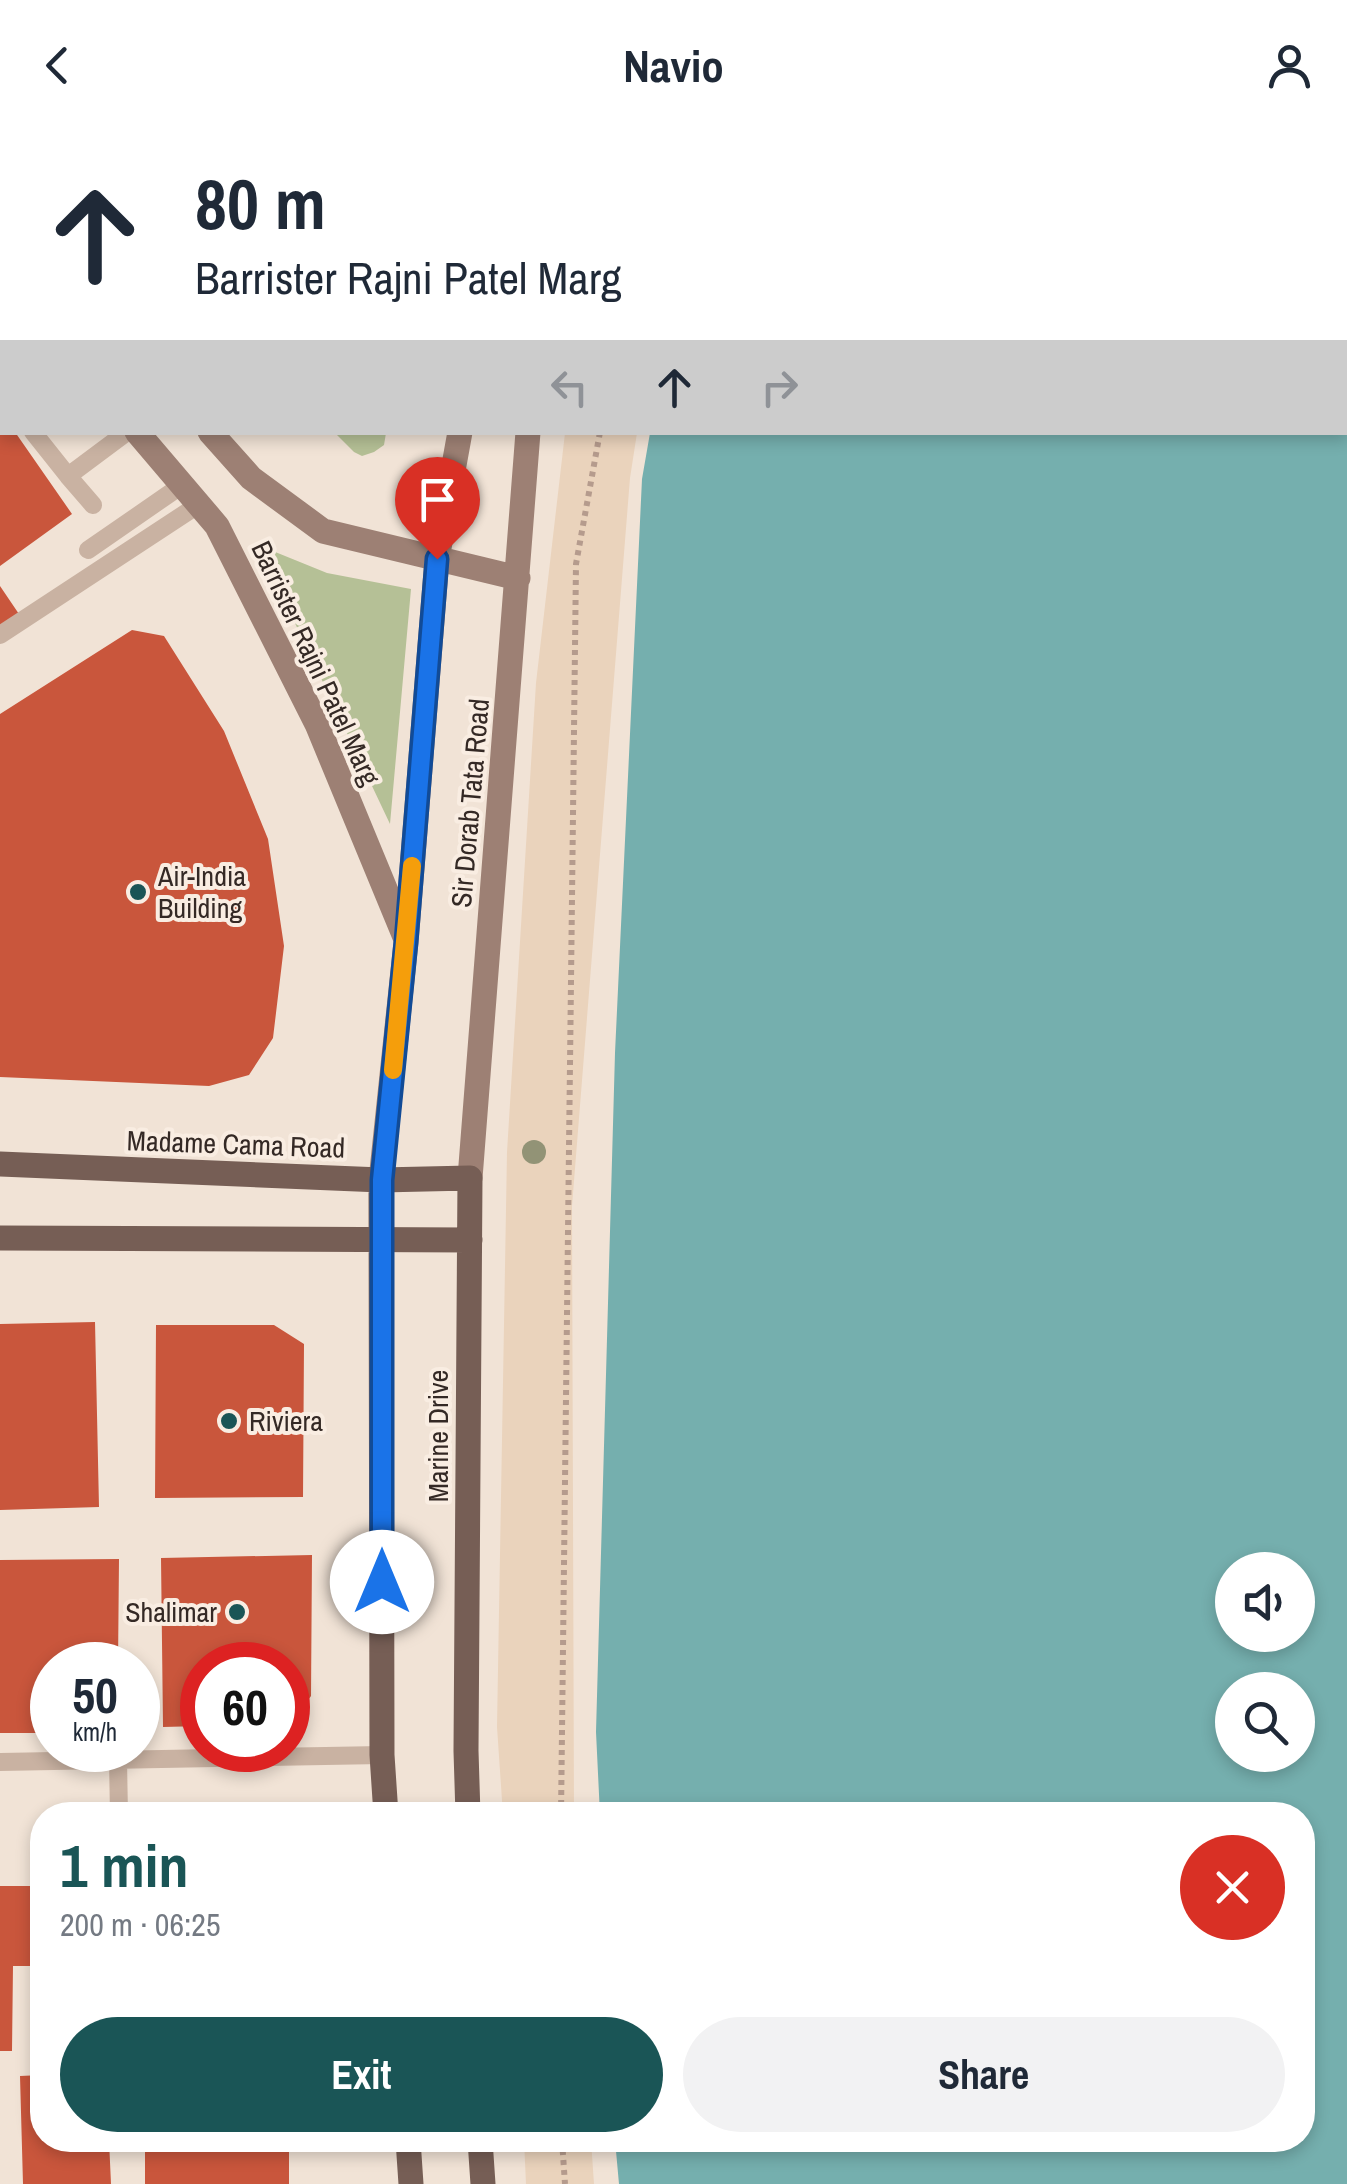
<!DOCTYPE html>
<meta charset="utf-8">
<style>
:root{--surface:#fff;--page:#f2f2f3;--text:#1f2937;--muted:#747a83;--accent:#1a5556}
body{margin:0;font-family:"Archivo Narrow",sans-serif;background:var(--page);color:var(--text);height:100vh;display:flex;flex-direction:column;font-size:38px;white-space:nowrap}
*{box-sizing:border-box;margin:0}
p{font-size:32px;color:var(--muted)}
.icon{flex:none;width:55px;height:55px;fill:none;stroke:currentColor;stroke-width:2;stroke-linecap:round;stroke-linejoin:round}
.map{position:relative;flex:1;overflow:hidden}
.side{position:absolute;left:30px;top:1672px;width:1285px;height:350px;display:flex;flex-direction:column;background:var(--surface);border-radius:40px;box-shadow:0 5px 15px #0003}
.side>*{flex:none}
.banner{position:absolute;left:0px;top:0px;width:1348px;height:305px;box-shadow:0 5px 15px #0003;background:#fff;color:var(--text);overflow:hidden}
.controls{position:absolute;left:1215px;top:1422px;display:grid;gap:20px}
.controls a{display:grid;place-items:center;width:100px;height:100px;border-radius:50%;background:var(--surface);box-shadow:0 5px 15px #0003;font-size:50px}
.speed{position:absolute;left:30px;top:1512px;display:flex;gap:20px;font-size:50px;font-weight:700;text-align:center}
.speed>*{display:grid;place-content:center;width:130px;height:130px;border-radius:50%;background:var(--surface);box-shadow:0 5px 15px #0003;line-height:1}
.speed small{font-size:25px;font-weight:400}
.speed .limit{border:15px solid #d22;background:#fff;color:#111}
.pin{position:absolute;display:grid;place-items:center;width:85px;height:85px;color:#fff;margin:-102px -42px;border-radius:50% 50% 50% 0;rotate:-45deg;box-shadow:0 0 10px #0007}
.pin .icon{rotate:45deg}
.me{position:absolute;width:110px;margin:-55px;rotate:0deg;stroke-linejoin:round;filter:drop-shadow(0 0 8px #0008)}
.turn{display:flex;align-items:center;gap:35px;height:210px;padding:0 30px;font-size:45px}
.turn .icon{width:130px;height:130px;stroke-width:2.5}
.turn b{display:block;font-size:70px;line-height:85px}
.lanes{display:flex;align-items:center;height:95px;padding:0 30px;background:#0003;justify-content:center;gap:50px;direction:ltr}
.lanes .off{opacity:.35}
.round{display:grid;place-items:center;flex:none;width:105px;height:105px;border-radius:52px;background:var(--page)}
.headline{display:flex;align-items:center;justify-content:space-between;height:170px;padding:0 30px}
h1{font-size:60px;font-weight:700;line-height:75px;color:var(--accent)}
.action{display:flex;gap:20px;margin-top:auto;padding:20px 30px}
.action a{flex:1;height:115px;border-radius:60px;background:var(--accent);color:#fff;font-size:40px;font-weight:700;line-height:115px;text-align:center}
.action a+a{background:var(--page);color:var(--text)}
header{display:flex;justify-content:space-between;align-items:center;height:130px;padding:0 30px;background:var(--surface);font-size:45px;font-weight:700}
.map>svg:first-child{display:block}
.green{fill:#b5c096}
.plaza{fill:#ead3bc}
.water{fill:#75afae;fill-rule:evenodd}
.building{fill:#c9563c}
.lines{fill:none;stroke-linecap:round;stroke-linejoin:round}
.path{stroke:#b59b8d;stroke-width:6;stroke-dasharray:5 5;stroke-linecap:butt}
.lane{stroke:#c9b2a2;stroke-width:18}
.secondary{stroke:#9d8074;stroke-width:25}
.primary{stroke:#765e55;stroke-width:25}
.tree{fill:#929376}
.route-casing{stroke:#114b97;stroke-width:25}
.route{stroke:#1a73e8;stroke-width:18}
.slow{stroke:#f59e0b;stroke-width:18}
.poi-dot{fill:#1a5556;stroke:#f9ede2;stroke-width:4}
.labels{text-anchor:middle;stroke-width:8;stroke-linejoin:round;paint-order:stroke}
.street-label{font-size:28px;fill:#342925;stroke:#f9ede2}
.poi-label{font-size:28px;fill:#342925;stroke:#f9ede2;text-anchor:start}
</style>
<header><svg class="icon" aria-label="back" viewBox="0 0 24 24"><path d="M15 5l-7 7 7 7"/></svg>Navio<svg class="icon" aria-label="person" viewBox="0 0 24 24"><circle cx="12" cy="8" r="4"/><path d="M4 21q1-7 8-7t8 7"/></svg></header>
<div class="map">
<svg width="1347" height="2054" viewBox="0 0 1347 2054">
<rect width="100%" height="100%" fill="#f1e3d6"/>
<path class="green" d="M 335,303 L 386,303 L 384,315 L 374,322 L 362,326 L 354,322 Z
M 258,415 L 327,443 L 411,459 L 390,694 Z"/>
<path class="plaza" d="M 565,303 L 637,303 L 630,348 L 572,1076 L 574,1685 L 503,1685 L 497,1597 L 507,1022 L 536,553 Z
M 524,2010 L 591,2010 L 594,2054 L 526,2054 Z"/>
<path class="water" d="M 706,0 L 1347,0 L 1347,2054 L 619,2054 L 615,2010 L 1302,2010 L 1302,1685 L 600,1685 L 596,1602 L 615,923 L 642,349 L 650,303 L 1345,302 L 1345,2 L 706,2 ZM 1232,1440 L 1298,1440 L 1298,1505 L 1232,1505 ZM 1232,1560 L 1298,1560 L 1298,1625 L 1232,1625 Z"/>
<path class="building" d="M 0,302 L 15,302 L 72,384 L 0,436 Z
M 0,456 L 21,487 L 0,502 Z
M 132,500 L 164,506 L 224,601 L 268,709 L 284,816 L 273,908 L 249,945 L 209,956 L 0,947 L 0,584 Z
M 95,1192 L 99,1377 L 0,1380 L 0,1194 Z
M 156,1195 L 274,1195 L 304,1214 L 303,1367 L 155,1368 Z
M 312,1425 L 311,1566 L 288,1598 L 288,1535 L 202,1535 L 202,1596 L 163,1597 L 161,1428 Z
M 119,1429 L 118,1535 L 52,1535 L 52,1603 L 0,1603 L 0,1430 Z
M 0,1756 L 42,1756 L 42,1836 L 13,1836 L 12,1921 L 0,1921 Z
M 42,1945 L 42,2010 L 109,2010 L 111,2054 L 23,2054 L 20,1946 Z
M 145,2010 L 289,2010 L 289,2054 L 145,2054 Z"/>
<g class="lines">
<path class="path" d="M 655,2 L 656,0
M 561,1685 L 576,434 L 600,302
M 562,2010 L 565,2054"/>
<path class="lane" d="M 0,214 L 2,211
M 0,262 L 2,265
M 33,302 L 68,346 L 127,302
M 68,346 L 93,375
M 88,420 L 182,355
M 0,505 L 198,375
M 118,1630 L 119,1685
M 0,1632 L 382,1625"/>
<path class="secondary" d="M 515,2 L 516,0
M 584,2 L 585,0
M 0,65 L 2,68
M 0,140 L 2,143
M 137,302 L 217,396 L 317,594 L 405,807
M 210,302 L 251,348 L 323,401 L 518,448
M 470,1048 L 528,302
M 381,1050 L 406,812 L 437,429 L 460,302"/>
<path class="primary" d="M 0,1034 L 381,1050 L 470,1048 L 466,1621 L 468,1685
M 381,1050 L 382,1625 L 386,1685
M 0,1108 L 470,1110
M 408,2010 L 411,2054
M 480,2010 L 483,2054"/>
</g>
<circle class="tree" cx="534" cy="1022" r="12"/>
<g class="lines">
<defs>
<path id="route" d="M 382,1452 L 382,1050 L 406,812 L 437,429"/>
</defs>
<use href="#route" class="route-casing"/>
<use href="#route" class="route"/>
<path class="slow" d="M 393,940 L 412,736"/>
</g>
<g class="poi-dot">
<circle cx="138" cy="762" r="10"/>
<circle cx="229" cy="1291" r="10"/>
<circle cx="237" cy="1482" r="10"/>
</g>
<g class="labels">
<g class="street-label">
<text transform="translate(316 533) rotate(65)" y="10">Barrister Rajni Patel Marg</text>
<text transform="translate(470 673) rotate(-85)" y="10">Sir Dorab Tata Road</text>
<text transform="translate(236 1014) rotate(2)" y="10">Madame Cama Road</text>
<text transform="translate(438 1306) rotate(-90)" y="10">Marine Drive</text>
</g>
<g class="poi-label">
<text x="158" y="756">Air-India<tspan x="158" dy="32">Building</tspan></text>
<text x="249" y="1301">Riviera</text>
<text x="217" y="1492" text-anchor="end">Shalimar</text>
</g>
</g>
</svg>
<div class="controls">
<a><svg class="icon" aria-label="sound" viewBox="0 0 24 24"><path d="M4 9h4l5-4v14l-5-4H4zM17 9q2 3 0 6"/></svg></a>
<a><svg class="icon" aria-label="search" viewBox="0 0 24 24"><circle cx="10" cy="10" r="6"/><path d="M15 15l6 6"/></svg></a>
</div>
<div class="speed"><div>50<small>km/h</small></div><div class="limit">60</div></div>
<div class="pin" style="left:437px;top:429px;background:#d93025"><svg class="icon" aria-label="arrive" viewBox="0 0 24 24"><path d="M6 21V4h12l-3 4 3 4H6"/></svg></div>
<svg class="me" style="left:382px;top:1452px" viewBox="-20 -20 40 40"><circle r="19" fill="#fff"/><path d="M0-13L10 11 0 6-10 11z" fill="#1a73e8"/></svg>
<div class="banner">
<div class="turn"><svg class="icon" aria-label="ahead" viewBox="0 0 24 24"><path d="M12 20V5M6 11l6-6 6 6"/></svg><div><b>80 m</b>Barrister Rajni Patel Marg</div></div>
<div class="lanes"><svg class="icon off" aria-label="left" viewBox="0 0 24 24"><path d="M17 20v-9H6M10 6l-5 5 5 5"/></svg><svg class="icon" aria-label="ahead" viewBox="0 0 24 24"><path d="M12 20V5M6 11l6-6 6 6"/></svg><svg class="icon off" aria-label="right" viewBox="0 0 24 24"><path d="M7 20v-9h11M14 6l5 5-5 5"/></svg></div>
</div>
<section class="side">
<div class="headline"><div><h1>1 min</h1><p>200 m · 06:25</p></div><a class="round" style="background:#d93025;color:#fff"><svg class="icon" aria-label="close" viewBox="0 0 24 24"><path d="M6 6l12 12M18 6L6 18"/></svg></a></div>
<div class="action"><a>Exit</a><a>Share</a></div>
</section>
</div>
